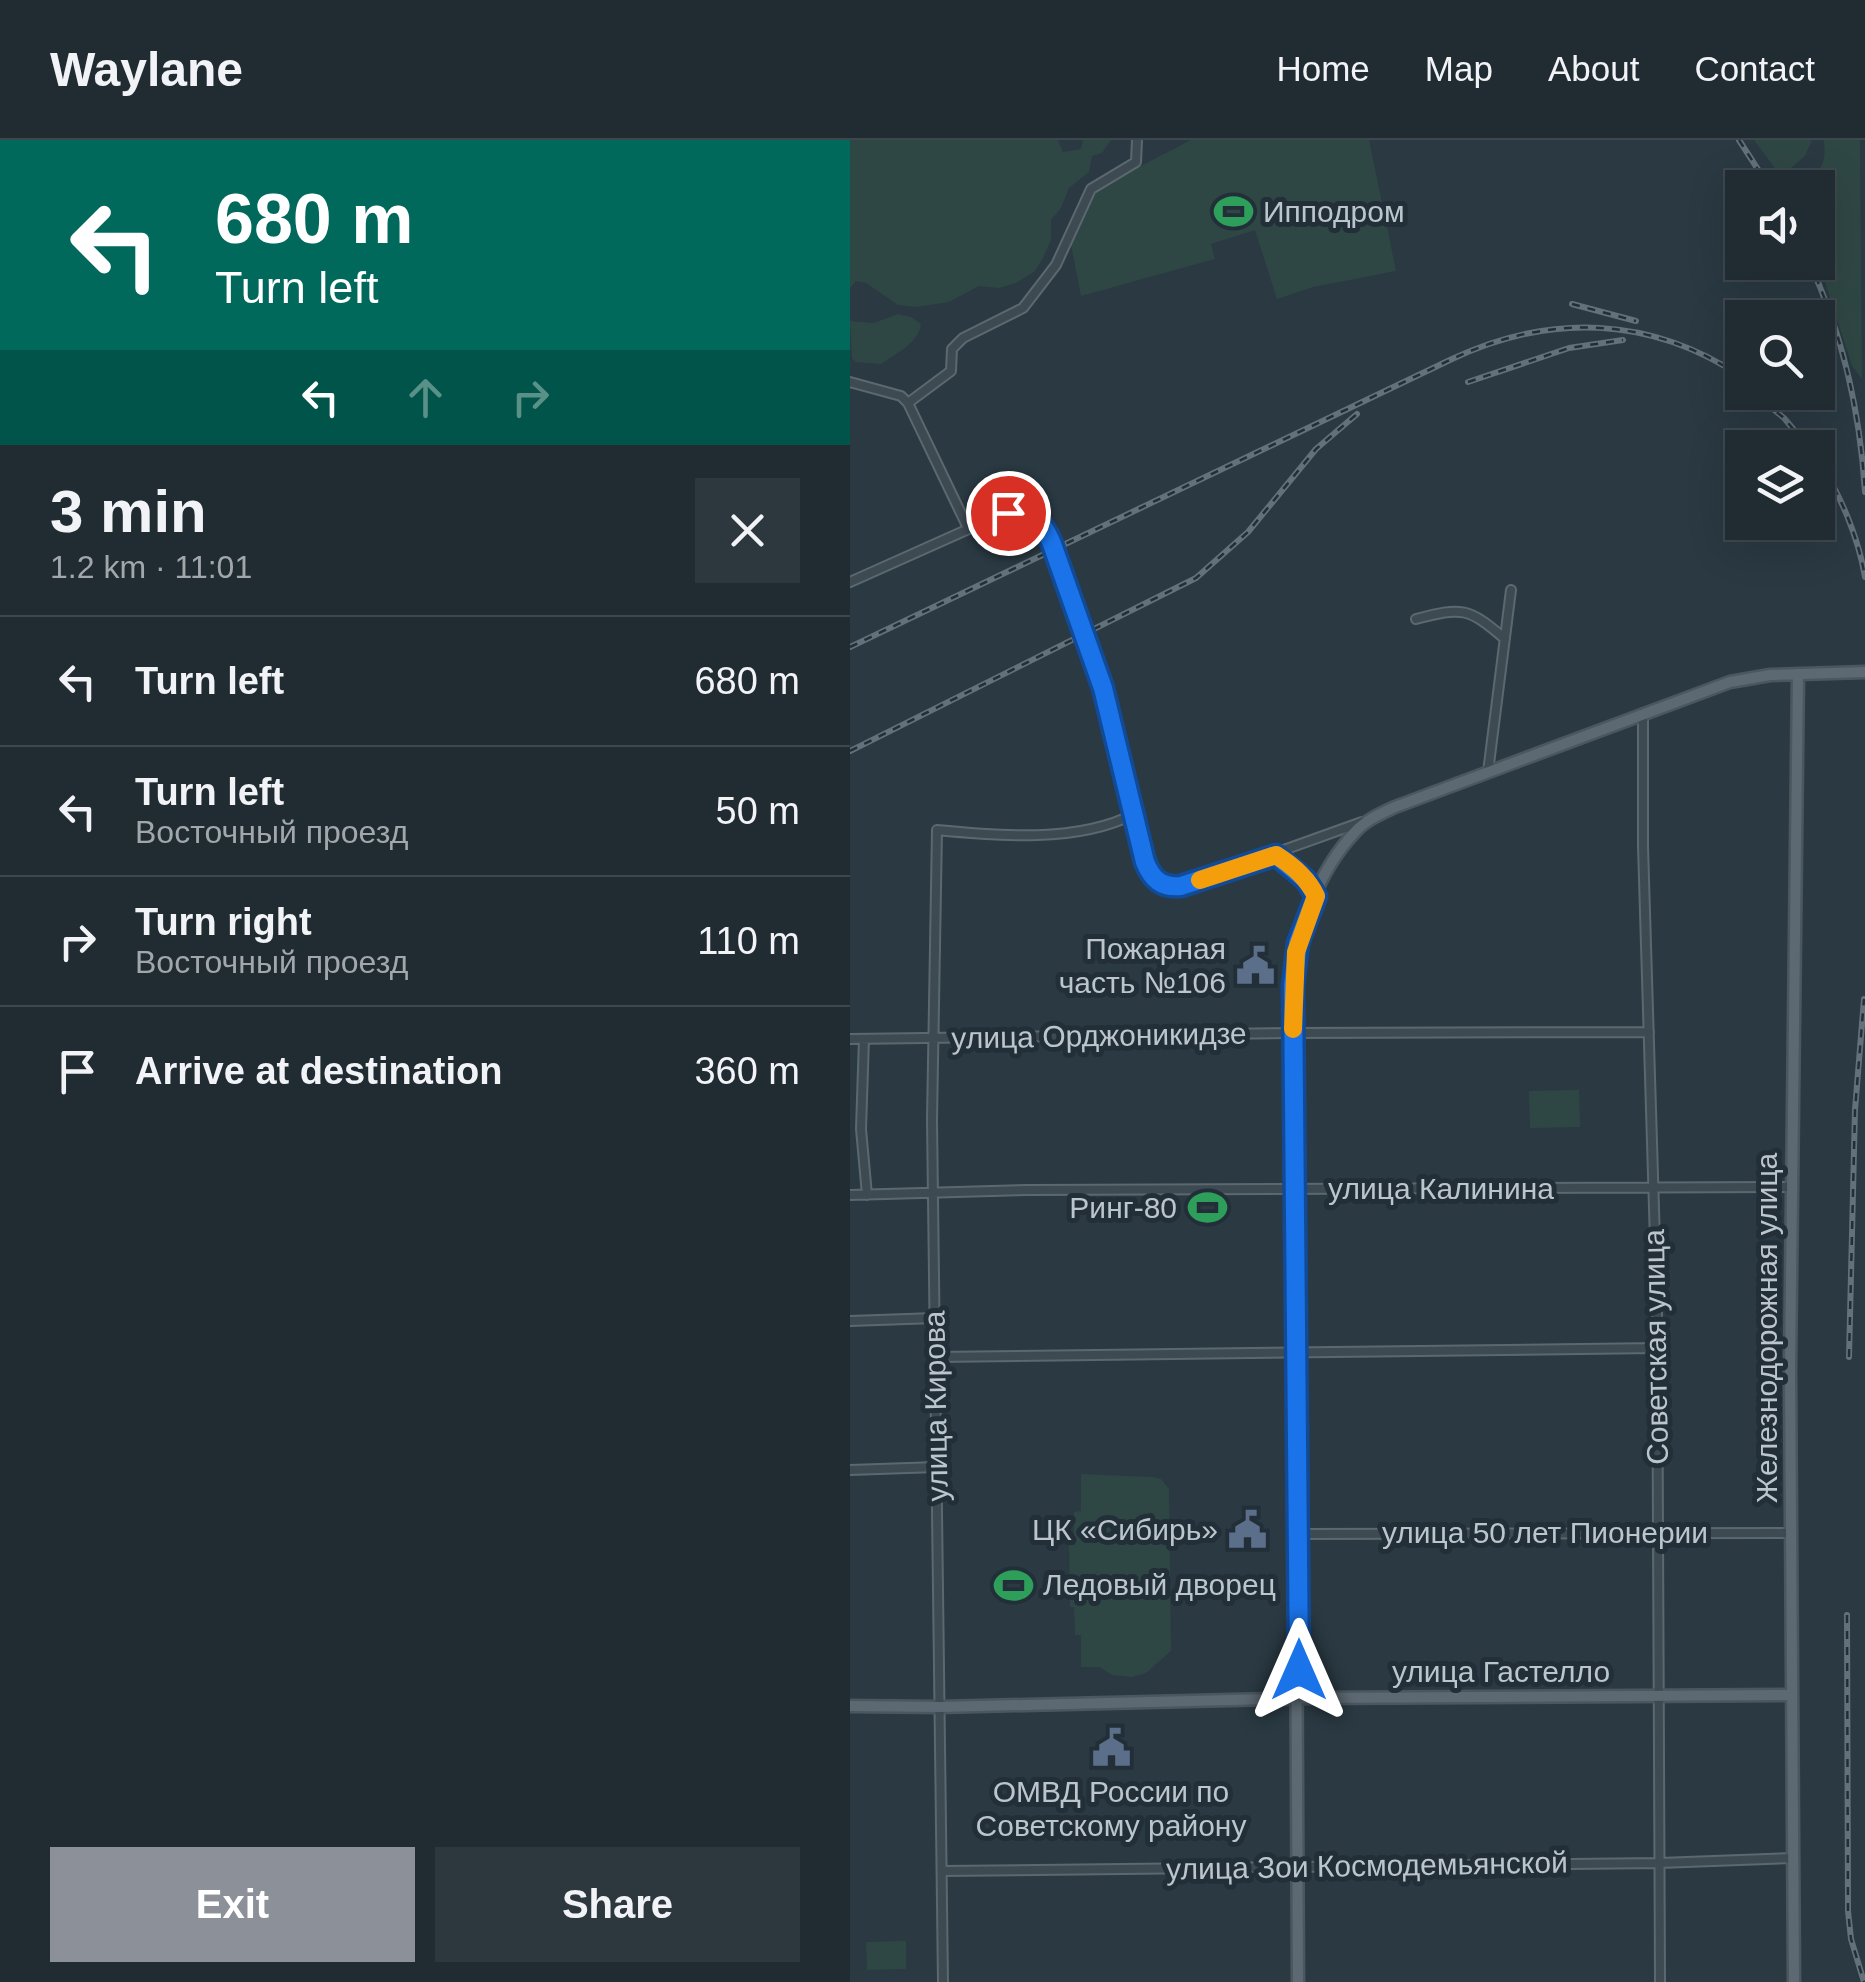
<!DOCTYPE html>
<meta charset="utf-8">
<style>
:root{--surface:#202b32;--page:#2d373e;--text:#f1f3f6;--muted:#a2a7ac;--line:#3d474d;--accent:#8c9099}
body{margin:0;font-family:Helvetica,sans-serif;background:var(--page);color:var(--text);height:100vh;display:flex;flex-direction:column;font-size:38px;white-space:nowrap}
*{box-sizing:border-box;margin:0}
p{font-size:32px;color:var(--muted)}
.icon{flex:none;width:55px;height:55px;fill:none;stroke:currentColor;stroke-width:2;stroke-linecap:round;stroke-linejoin:round}
.map{position:relative;flex:1;overflow:hidden}
.sheet{display:flex;flex-direction:column;background:var(--surface);width:850px}
.sheet>*{flex:none}
.hud{background:#00695c;color:#fff;overflow:hidden}
.tools{position:absolute;left:875px;top:30px;display:grid;gap:20px}
.tools a{display:grid;place-items:center;width:110px;height:110px;border-radius:0px;background:var(--surface);box-shadow:0 10px 40px #0002,0 0 0 2px var(--line);font-size:50px}
.pin{position:absolute;display:grid;place-items:center;width:85px;height:85px;color:#fff;margin:-42px;border:5px solid #fff;border-radius:50%;box-shadow:0 2px 10px #0007}
.me{position:absolute;width:110px;margin:-55px;rotate:0deg;stroke-linejoin:round;filter:drop-shadow(0 0 8px #0008)}
.turn{display:flex;align-items:center;gap:35px;height:210px;padding:0 50px;font-size:45px}
.turn .icon{width:130px;height:130px;stroke-width:2.5}
.turn b{display:block;font-size:70px;line-height:85px}
.lanes{display:flex;align-items:center;height:95px;padding:0 50px;background:#0003;justify-content:center;gap:50px;direction:ltr}
.lanes .off{opacity:.35}
.round{display:grid;place-items:center;flex:none;width:105px;height:105px;border-radius:0px;background:var(--page)}
.headline{display:flex;align-items:center;justify-content:space-between;height:170px;padding:0 50px}
h1{font-size:60px;font-weight:600;line-height:75px}
.cta{display:flex;gap:20px;margin-top:auto;padding:20px 50px}
.cta a{flex:1;height:115px;border-radius:0px;background:var(--accent);color:#fff;font-size:40px;font-weight:600;line-height:115px;text-align:center}
.cta a+a{background:var(--page);color:var(--text)}
ul{padding:0;list-style:none}
li{display:flex;align-items:center;gap:30px;height:130px;padding:0 50px;border-top:2px solid var(--line)}
li div{flex:1}
li b{display:block;font-size:38px}
li em{font-style:normal}
header{display:flex;align-items:center;gap:60px;box-sizing:border-box;height:140px;padding:0 50px;background:var(--surface);border-bottom:2px solid var(--line)}
header strong{font-size:48px}
nav{display:flex;gap:55px;margin-inline-start:auto;font-size:35px}
main{display:flex;flex:1;min-height:0}
.map>svg:first-child{display:block}
.green{fill:#2f4744}
.lines{fill:none;stroke-linecap:round;stroke-linejoin:round}
.minor-casing{stroke:#5c686f;stroke-width:12}
.major-casing{stroke:#4b565e;stroke-width:15}
.minor{stroke:#3e4a52;stroke-width:8}
.major{stroke:#5c6972;stroke-width:10}
.rail-casing{stroke:#63717a;stroke-width:6}
.rail{stroke:#232f38;stroke-width:2.5;stroke-dasharray:8;stroke-linecap:butt}
.route-casing{stroke:#114b97;stroke-width:25}
.route{stroke:#1a73e8;stroke-width:18}
.slow{stroke:#f59e0b;stroke-width:18}
.labels{text-anchor:middle;stroke-width:10;stroke-linejoin:round;paint-order:stroke}
.poi-label{font-size:30px;fill:#bbc5cc;stroke:#232f38;text-anchor:end}
.street-label{font-size:30px;fill:#bbc5cc;stroke:#232f38}
</style>
<header>
<strong>Waylane</strong>
<nav><a>Home</a><a>Map</a><a>About</a><a>Contact</a></nav>
</header>
<main>
<section class="sheet">
<div class="hud">
<div class="turn"><svg class="icon" aria-label="left" viewBox="0 0 24 24"><path d="M17 20v-9H6M10 6l-5 5 5 5"/></svg><div><b>680 m</b>Turn left</div></div>
<div class="lanes"><svg class="icon" aria-label="left" viewBox="0 0 24 24"><path d="M17 20v-9H6M10 6l-5 5 5 5"/></svg><svg class="icon off" aria-label="ahead" viewBox="0 0 24 24"><path d="M12 20V5M6 11l6-6 6 6"/></svg><svg class="icon off" aria-label="right" viewBox="0 0 24 24"><path d="M7 20v-9h11M14 6l5 5-5 5"/></svg></div>
</div>
<div class="headline"><div><h1>3 min</h1><p>1.2 km · 11:01</p></div><a class="round"><svg class="icon" aria-label="close" viewBox="0 0 24 24"><path d="M6 6l12 12M18 6L6 18"/></svg></a></div>
<ul>
<li><svg class="icon" aria-label="left" viewBox="0 0 24 24"><path d="M17 20v-9H6M10 6l-5 5 5 5"/></svg><div><b>Turn left</b></div><em>680 m</em></li>
<li><svg class="icon" aria-label="left" viewBox="0 0 24 24"><path d="M17 20v-9H6M10 6l-5 5 5 5"/></svg><div><b>Turn left</b><p>Восточный проезд</p></div><em>50 m</em></li>
<li><svg class="icon" aria-label="right" viewBox="0 0 24 24"><path d="M7 20v-9h11M14 6l5 5-5 5"/></svg><div><b>Turn right</b><p>Восточный проезд</p></div><em>110 m</em></li>
<li><svg class="icon" aria-label="arrive" viewBox="0 0 24 24"><path d="M6 21V4h12l-3 4 3 4H6"/></svg><div><b>Arrive at destination</b></div><em>360 m</em></li>
</ul>
<div class="cta"><a>Exit</a><a>Share</a></div>
</section>
<div class="map">
<svg width="1015" height="1842" viewBox="0 0 1015 1842">
<rect width="100%" height="100%" fill="#2a3942"/>
<path class="green" d="M 0,0 L 208,0 L 213,12 L 231,9 L 233,0 L 261,0 L 252,13 L 242,16 L 239,32 L 219,48 L 211,68 L 201,80 L 201,100 L 193,118 L 185,131 L 166,143 L 149,148 L 129,146 L 99,162 L 66,167 L 48,165 L 16,143 L 6,141 L 0,148 Z
M 341,0 L 519,0 L 546,131 L 463,147 L 427,159 L 405,90 L 361,104 L 365,119 L 231,156 L 221,105 L 225,86 L 244,50 Z
M 904,0 L 962,0 L 955,16 L 934,34 L 927,31 Z
M 974,0 L 1010,0 L 1012,239 L 1002,226 L 968,120 L 968,48 L 944,47 C 966,28 977,36 974,0 Z
M 48,174 L 61,177 L 71,184 C 69,203 45,214 31,224 L 6,222 L 2,218 L 0,181 L 24,183 Z
M 729,950 L 730,987 L 680,988 L 679,951 Z
M 231,1334 L 302,1337 L 311,1339 L 319,1349 L 321,1511 L 296,1533 L 282,1537 L 262,1535 L 249,1527 L 231,1527 L 231,1495 L 225,1495 L 224,1467 L 220,1467 L 219,1400 L 224,1400 L 224,1372 L 231,1371 Z
M 56,1801 L 56,1829 L 17,1830 L 16,1802 Z"/>
<g class="lines">
<defs>
<path id="minor" d="M 0,242 L 51,256 L 58,263 L 118,388
M 58,263 L 101,231 L 102,209 L 113,198 L 173,168 L 206,125 L 241,49 L 286,22 L 287,0
M 0,442 L 150,375 C 172,370 188,373 199,395 L 253,548 L 295,722 L 311,743 L 324,747 L 339,744 L 512,682
M 566,479 C 612,467 618,467 655,499
M 793,573 L 793,706 L 807,1167 L 810,1842
M 638,632 L 661,450
M 426,715 L 456,740 L 466,757
M 0,899 L 443,893 L 799,892
M 14,899 L 11,989 L 17,1055
M 0,1055 L 178,1050 L 942,1047
M 0,1181 L 85,1178
M 86,1217 L 807,1208
M 0,1330 L 87,1327
M 448,1394 L 941,1393
M 92,1731 L 810,1723 L 942,1718
M 93,1842 L 82,980 L 87,690 C 148,696 228,703 284,674"/>
<path id="major" d="M 0,1566 L 90,1567 L 462,1558 L 942,1555
M 448,1842 L 443,845 C 444,794 469,730 505,692 C 516,680 530,674 545,667 L 880,542 L 920,535 L 1015,532
M 944,1842 L 940,1229 L 948,534"/>
</defs>
<use href="#minor" class="minor-casing"/>
<use href="#major" class="major-casing"/>
<use href="#minor" class="minor"/>
<use href="#major" class="major"/>
<defs>
<path id="rail" d="M 889,0 L 920,48
M 959,122 C 993,194 1010,273 1015,352
M 722,164 L 786,181
M 618,242 L 719,208 L 773,200
M 902,252 L 934,278 L 959,308
M 968,320 C 990,354 1008,396 1015,437
M 0,507 L 602,219 C 700,173 801,176 892,237
M 0,611 L 346,438 L 398,392 L 466,309 L 507,274
M 999,1217 L 1005,970 L 1014,859
M 997,1475 L 998,1771 L 1001,1799 L 1014,1842"/>
</defs>
<use href="#rail" class="rail-casing"/>
<use href="#rail" class="rail"/>
</g>
<g class="lines">
<defs>
<path id="route" d="M 158,373 C 184,371 193,382 202,404 L 253,548 L 295,722 C 302,739 311,748 331,746 L 426,715 L 456,740 L 466,756 L 448,803 L 443,845 L 449,1530"/>
</defs>
<use href="#route" class="route-casing"/>
<use href="#route" class="route"/>
<path class="slow" d="M 350,740 L 426,715 C 442,725 458,739 466,756 L 446,812 L 443,889"/>
</g>
<defs>
<symbol id="stadium-bare" viewBox="-9 -9 18 18"><path d="M0-5a6.5 5 0 1 0 0 10a6.5 5 0 1 0 0-10ZM-3.5-1.8h7v3.6h-7Z" fill="#2e9e5b" stroke="#232f38" stroke-width="2.5" paint-order="stroke"/></symbol>
<symbol id="civic-bare" viewBox="-9 -9 18 18"><path d="M-.6-6.5H3V-4.5H.6V-3L4-1V1h2V6H-6V1h2V-1L-.6-3ZM-1.2 2.5V6h2.4V2.5Z" fill="#5c6f8a" stroke="#232f38" stroke-width="2.5" paint-order="stroke"/></symbol>
</defs>
<g fill-rule="evenodd">
<use href="#stadium-bare" x="356" y="44" width="55" height="55"/>
<use href="#civic-bare" x="378" y="798" width="55" height="55"/>
<use href="#stadium-bare" x="330" y="1040" width="55" height="55"/>
<use href="#civic-bare" x="370" y="1362" width="55" height="55"/>
<use href="#stadium-bare" x="136" y="1418" width="55" height="55"/>
<use href="#civic-bare" x="234" y="1580" width="55" height="55"/>
</g>
<g class="labels">
<g class="poi-label">
<text x="413" y="82" text-anchor="start">Ипподром</text>
<text x="376" y="819">Пожарная<tspan x="376" dy="34">часть №106</tspan></text>
<text x="327" y="1078">Ринг-80</text>
<text x="368" y="1400">ЦК «Сибирь»</text>
<text x="193" y="1455" text-anchor="start">Ледовый дворец</text>
<text x="261" y="1662" text-anchor="middle">ОМВД России по<tspan x="261" dy="34">Советскому району</tspan></text>
</g>
<g class="street-label">
<text transform="translate(249 896) rotate(-1)" y="10">улица Орджоникидзе</text>
<text x="591" y="1059">улица Калинина</text>
<text transform="translate(917 1188) rotate(-90)" y="10">Железнодорожная улица</text>
<text transform="translate(806 1207) rotate(-91)" y="10">Советская улица</text>
<text transform="translate(86 1266) rotate(-91)" y="10">улица Кирова</text>
<text x="695" y="1403">улица 50 лет Пионерии</text>
<text x="651" y="1542">улица Гастелло</text>
<text transform="translate(517 1726) rotate(-1)" y="10">улица Зои Космодемьянской</text>
</g>
</g>
</svg>
<div class="tools">
<a><svg class="icon" aria-label="sound" viewBox="0 0 24 24"><path d="M4 9h4l5-4v14l-5-4H4zM17 9q2 3 0 6"/></svg></a>
<a><svg class="icon" aria-label="search" viewBox="0 0 24 24"><circle cx="10" cy="10" r="6"/><path d="M15 15l6 6"/></svg></a>
<a><svg class="icon" aria-label="layers" viewBox="0 0 24 24"><path d="M12 4l9 5-9 5-9-5zM3 14l9 5 9-5"/></svg></a>
</div>
<div class="pin" style="left:158px;top:373px;background:#d93025"><svg class="icon" aria-label="arrive" viewBox="0 0 24 24"><path d="M6 21V4h12l-3 4 3 4H6"/></svg></div>
<svg class="me" style="left:449px;top:1530px" viewBox="-20 -20 40 40"><path d="M0-17L14 15 0 8-14 15z" fill="#1a73e8" stroke="#fff" stroke-width="4"/></svg>
</div>
</main>
